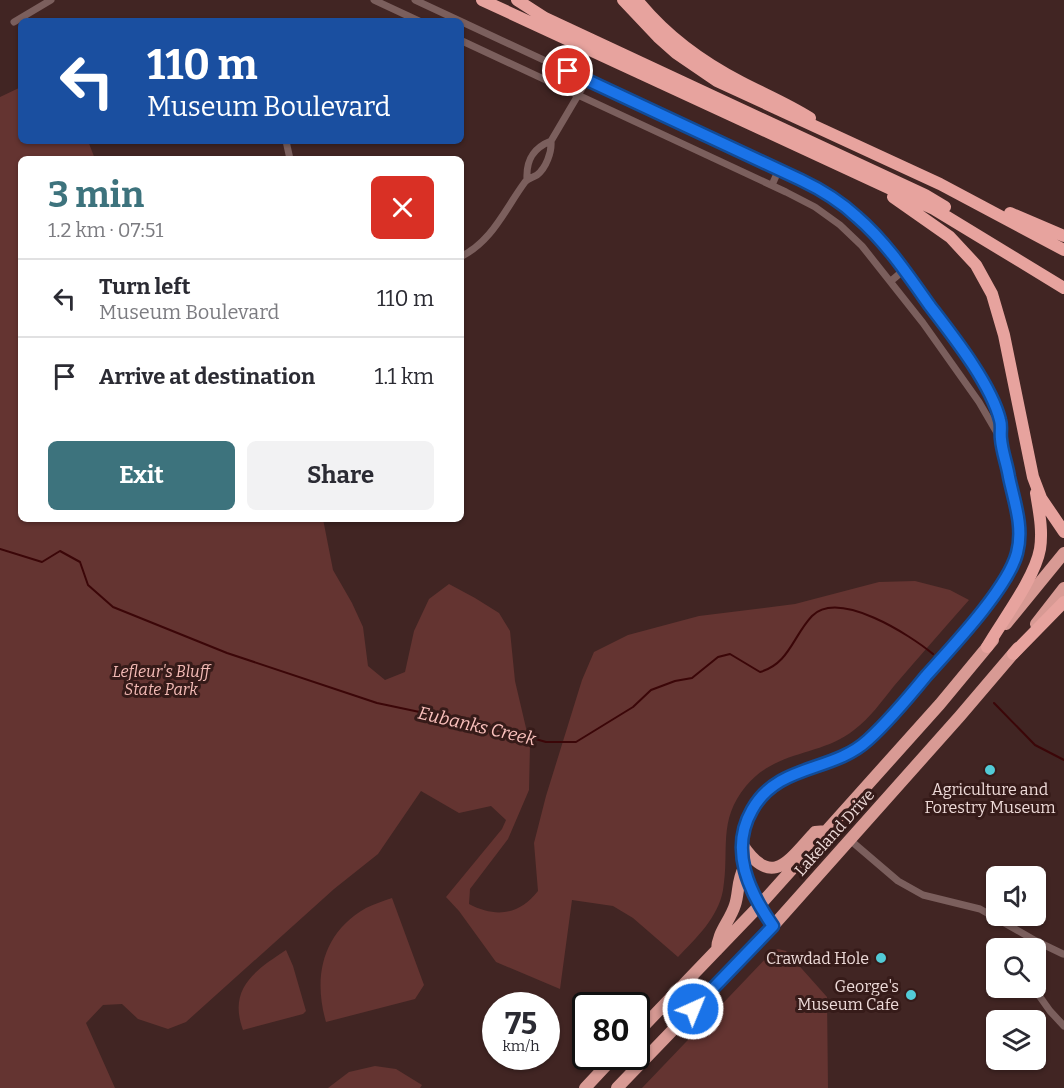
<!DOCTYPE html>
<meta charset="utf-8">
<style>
:root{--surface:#fff;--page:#f2f2f3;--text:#2b2b33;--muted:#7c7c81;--line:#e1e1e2;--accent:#3d737d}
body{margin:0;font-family:Bitter,serif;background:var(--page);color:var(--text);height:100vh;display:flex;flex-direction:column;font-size:22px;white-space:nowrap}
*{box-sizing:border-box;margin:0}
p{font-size:20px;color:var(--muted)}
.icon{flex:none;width:33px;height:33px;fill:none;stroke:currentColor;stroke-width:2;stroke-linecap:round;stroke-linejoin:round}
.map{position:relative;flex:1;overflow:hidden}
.side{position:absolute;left:18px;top:156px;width:446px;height:366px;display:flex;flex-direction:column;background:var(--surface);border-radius:9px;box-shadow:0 2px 4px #0004}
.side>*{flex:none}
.hud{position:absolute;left:18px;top:18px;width:446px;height:126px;border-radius:9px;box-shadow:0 2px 4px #0004;background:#1a4fa0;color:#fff;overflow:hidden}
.fabs{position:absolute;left:986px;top:866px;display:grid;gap:12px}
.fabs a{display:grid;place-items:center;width:60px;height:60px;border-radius:9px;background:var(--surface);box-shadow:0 2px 4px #0004;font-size:30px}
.speed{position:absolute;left:482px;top:992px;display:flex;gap:12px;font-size:30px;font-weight:700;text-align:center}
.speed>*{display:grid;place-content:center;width:78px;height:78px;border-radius:50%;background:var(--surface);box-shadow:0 2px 4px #0004;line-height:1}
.speed small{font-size:15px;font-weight:400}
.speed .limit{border:3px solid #111;border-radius:9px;background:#fff;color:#111}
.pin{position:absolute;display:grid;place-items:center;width:51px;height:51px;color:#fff;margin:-26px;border:3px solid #fff;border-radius:50%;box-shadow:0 2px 6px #0007}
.me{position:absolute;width:66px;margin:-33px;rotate:44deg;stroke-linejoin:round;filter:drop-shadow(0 0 4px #0008)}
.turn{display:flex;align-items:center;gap:21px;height:126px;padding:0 30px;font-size:27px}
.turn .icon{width:78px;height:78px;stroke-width:2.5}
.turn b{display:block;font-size:42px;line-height:51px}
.round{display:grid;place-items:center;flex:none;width:63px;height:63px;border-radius:9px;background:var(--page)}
.overview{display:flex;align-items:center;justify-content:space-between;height:102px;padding:0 30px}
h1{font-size:36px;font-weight:700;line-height:45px;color:var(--accent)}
.action{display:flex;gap:12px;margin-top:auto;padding:12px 30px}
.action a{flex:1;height:69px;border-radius:9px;background:var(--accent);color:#fff;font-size:24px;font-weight:700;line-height:69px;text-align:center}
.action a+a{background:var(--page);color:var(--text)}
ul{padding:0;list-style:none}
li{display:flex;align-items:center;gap:18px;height:78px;padding:0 30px;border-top:2px solid var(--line)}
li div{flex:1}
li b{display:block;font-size:22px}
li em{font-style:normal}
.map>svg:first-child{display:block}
.green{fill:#643431}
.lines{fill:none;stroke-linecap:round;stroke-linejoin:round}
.stream{stroke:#3b0608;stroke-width:2}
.minor{stroke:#7b5f5d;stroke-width:7}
.trunk{stroke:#d89a94;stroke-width:12}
.motorway{stroke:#e7a39e;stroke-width:12}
.route-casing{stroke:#114b97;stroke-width:15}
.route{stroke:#1a73e8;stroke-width:10}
.poi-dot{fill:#52cbd7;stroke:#361b19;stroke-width:2}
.labels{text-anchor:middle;stroke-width:6;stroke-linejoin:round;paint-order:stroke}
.park-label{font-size:16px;font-style:italic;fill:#f4bbb6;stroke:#361b19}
.poi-label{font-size:16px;fill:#eddad8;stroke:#361b19;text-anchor:end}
.street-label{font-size:16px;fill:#eddad8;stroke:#361b19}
.water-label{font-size:18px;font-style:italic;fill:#fcc2be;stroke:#361b19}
</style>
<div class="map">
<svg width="1064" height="1088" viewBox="0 0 1064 1088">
<rect width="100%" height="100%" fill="#412523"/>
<path class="green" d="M 21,87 L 21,141 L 88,141 L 95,159 L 21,159 L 21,519 L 323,519 L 333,570 L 352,603 L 363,627 L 368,666 L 385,680 L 405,672 L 414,631 L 429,599 L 449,584 L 475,598 L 499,613 L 510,631 L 515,681 L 530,745 L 529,790 L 508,839 L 470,889 L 469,904 C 496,918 519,915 538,891 L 534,843 L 546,796 L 582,680 L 594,652 L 628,635 L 699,616 L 795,604 L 879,582 L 915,581 L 950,590 L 969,600 C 944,628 919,657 894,686 C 882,701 870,718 854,730 C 820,757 777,749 746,786 C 717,821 730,850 723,890 C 718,918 696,938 678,957 L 633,918 L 613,906 L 572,900 L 560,989 L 496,962 L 459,911 L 446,897 L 502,829 L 506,820 L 491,806 L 459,813 L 421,791 L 378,854 L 334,889 L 186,1022 L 168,1029 L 138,1019 L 122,1004 L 103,1005 L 86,1023 L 115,1088 L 0,1088 L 0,97 Z
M 392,898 L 424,985 L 415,999 L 326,1022 C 313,977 322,933 366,908 C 374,904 383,901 392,898 Z
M 778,949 L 786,951 L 827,997 L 828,1088 L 642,1088 L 772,952 Z
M 286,950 L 293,966 L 306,1011 L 303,1014 L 243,1030 C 228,989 254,971 286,950 Z
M 375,1066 L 396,1069 L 422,1085 L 420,1088 L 328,1088 L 349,1072 Z"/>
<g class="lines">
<path class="stream" d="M 0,549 L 42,562 L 60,551 L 80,562 L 88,585 L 113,607 L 227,653 L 377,703 L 500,729 L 546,742 L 576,742 L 633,707 L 651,690 L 675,681 L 692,678 L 718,657 L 730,654 L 760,672 C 789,664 793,636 812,616 C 839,589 910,635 933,654
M 994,703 L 1035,745 L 1064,760"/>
<path class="minor" d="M 374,0 L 419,21
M 415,0 L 460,21
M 460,21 L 801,180 C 822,191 842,202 859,219 C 885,242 904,271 925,298 C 953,336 982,373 999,417 C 1002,425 1000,433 1001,440 C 1003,454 1007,468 1010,482 C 1015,505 1024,531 1016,555 C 1003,592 959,639 933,668 C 917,687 901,707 884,725 C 867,742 849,756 826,764 C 803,772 781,774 764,793 C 731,830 741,867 759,906
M 14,22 L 51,0
M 460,40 L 786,192 L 815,207 L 840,225 L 862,246 L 923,323 L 979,402 L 1000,438
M 286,141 L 290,159
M 527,179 C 526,160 533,148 551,141
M 772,185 L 779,169
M 460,257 C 492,242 505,209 525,182 C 528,178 532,178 537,175 C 546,168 552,152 551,141 L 587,80
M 891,281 L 904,270
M 850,840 L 898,881 L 923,895 L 980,909 L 1036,941 L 1034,948
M 1036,941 L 1063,954
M 1033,987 L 1050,1011 L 1064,1026"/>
<path class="trunk" d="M 1006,624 L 1064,553
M 1036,624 L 1064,588
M 742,844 C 772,890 789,860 815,832 L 827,831
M 717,950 C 717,933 730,921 735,905 C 739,893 737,880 744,868
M 636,1034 L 759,906 L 940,704 L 993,640
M 585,1088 L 615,1056
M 617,1088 L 773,926 L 960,716 L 1018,648"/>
<path class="motorway" d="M 482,0 L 934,209 L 1064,288
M 517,0 L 545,18 L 925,195 L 945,207
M 623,0 L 658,37 L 676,53 L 717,81 L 940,184 L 1064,250
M 637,0 C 666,36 700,61 741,82 C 764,94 788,104 810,118
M 893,197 L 950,237 L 976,265 L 992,294 L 1004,335 L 1033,477 L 1041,498 L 1064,532
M 1010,213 L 1064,236
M 987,647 C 1002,621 1035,578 1040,549 C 1043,530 1039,512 1036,493
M 1013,654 L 1064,602"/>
</g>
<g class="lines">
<defs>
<path id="route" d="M 568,71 L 801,180 C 822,190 840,201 857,217 C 886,242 908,275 930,306 C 953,336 991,384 1000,420 C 1002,426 1000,433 1001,439 C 1002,452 1007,464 1009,477 C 1014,501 1024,527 1017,553 C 1008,588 952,647 926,676 C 908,698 889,721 868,740 C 832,773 778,763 752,810 C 729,850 749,892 773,926 L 693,1009"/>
</defs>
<use href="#route" class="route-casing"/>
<use href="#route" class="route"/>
</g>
<g class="poi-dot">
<circle cx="990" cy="770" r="6"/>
<circle cx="881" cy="958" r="6"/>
<circle cx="911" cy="995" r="6"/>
</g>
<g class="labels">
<g class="park-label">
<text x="161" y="677">Lefleur's Bluff<tspan x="161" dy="18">State Park</tspan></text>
</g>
<g class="poi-label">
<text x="990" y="795" text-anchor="middle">Agriculture and<tspan x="990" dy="18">Forestry Museum</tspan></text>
<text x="869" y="964">Crawdad Hole</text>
<text x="899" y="992">George's<tspan x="899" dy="18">Museum Cafe</tspan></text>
</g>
<g class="street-label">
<text transform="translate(834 832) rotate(-48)" y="6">Lakeland Drive</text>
</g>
<g class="water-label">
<text transform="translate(477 726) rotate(13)" y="6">Eubanks Creek</text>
</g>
</g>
</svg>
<div class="fabs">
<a><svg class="icon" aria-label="sound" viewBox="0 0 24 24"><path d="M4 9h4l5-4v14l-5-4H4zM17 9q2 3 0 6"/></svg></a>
<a><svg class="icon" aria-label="search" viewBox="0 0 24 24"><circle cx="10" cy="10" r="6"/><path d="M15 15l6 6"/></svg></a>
<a><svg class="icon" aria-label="layers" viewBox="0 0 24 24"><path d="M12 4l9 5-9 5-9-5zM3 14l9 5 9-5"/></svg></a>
</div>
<div class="speed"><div>75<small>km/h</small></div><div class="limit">80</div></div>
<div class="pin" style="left:568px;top:71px;background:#d93025"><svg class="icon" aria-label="arrive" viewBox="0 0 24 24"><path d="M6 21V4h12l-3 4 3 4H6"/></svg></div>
<svg class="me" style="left:693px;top:1009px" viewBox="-20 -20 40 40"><circle r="17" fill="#1a73e8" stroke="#fff" stroke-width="3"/><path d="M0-11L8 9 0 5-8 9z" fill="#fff"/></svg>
<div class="hud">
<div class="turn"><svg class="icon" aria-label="left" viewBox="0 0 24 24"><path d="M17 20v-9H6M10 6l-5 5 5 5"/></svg><div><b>110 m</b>Museum Boulevard</div></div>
</div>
<section class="side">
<div class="overview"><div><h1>3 min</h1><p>1.2 km · 07:51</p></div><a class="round" style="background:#d93025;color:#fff"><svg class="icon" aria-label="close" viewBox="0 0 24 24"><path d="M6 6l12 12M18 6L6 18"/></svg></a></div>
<ul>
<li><svg class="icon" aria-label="left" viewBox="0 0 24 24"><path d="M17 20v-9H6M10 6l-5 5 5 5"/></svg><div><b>Turn left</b><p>Museum Boulevard</p></div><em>110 m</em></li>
<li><svg class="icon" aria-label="arrive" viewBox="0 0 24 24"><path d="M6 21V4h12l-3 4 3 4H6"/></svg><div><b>Arrive at destination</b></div><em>1.1 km</em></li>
</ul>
<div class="action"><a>Exit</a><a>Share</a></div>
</section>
</div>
